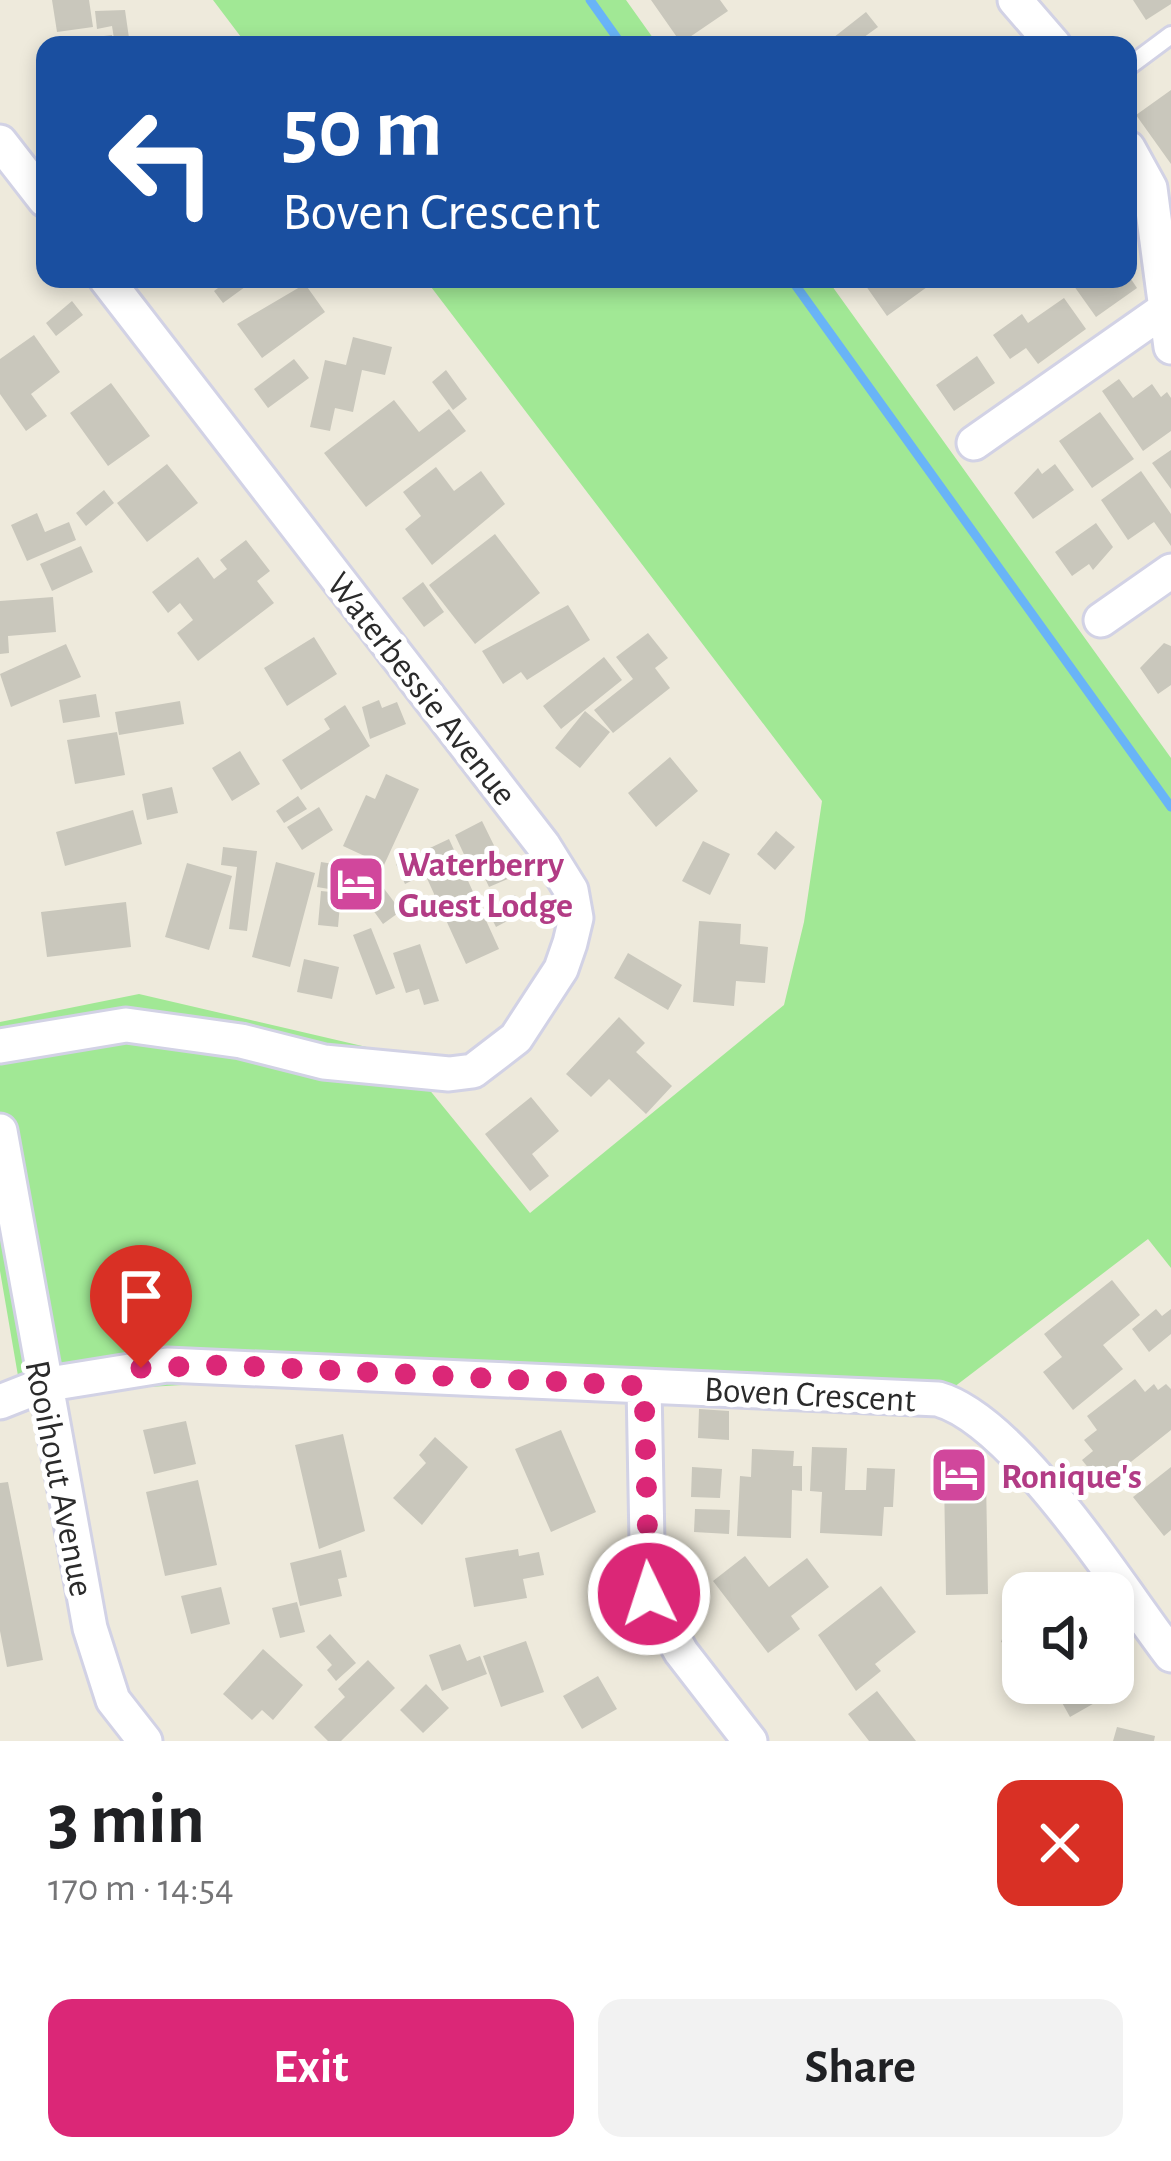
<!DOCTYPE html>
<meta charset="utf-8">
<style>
:root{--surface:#fff;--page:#f2f2f2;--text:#202124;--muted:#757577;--accent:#db2777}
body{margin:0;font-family:"Alegreya Sans",sans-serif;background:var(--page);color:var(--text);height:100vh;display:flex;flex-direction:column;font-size:45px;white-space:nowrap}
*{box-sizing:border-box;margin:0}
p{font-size:39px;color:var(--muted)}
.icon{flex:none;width:66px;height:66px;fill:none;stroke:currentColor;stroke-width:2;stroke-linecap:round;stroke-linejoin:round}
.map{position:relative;height:1741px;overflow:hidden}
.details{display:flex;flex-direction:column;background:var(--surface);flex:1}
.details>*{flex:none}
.guide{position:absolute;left:36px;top:36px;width:1101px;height:252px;border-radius:24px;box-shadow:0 6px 18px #0003;background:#1a4fa0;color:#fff;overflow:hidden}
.buttons{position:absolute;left:1002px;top:1572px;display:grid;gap:24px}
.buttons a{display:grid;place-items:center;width:132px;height:132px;border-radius:24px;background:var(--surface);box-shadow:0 6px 18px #0003;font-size:60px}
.pin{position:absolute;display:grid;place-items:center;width:102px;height:102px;color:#fff;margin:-123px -51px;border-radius:50% 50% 50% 0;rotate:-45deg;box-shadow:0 0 12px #0007}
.pin .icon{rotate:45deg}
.me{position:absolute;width:132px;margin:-66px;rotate:356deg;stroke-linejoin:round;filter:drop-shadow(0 0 9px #0008)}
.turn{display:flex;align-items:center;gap:42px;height:252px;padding:0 48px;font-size:54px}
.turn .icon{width:156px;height:156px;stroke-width:2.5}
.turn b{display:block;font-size:84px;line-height:102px}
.round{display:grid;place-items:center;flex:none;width:126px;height:126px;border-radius:24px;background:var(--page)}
.headline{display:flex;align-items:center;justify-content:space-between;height:204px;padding:0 48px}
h1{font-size:72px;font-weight:600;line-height:90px}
.button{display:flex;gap:24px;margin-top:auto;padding:24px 48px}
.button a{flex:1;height:138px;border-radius:24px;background:var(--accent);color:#fff;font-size:48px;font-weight:600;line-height:138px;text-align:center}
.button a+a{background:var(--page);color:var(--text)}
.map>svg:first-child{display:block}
.green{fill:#a1e895}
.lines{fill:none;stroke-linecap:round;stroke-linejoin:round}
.stream{stroke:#69b4f7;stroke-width:9}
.building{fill:#c9c7bc}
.lane-casing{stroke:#d2d2e5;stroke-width:22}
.street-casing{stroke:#d2d2e5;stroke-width:39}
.lane{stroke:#fff;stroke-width:16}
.street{stroke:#fff;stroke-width:33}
.route{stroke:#db2777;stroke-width:21;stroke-dasharray:0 37.8}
.labels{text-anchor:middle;stroke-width:10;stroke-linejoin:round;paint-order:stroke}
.street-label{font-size:36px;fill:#2b2b2b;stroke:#fff}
.hotel-label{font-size:36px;font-weight:bold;fill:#b23c85;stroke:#fff;text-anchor:start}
</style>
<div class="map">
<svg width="1171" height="1741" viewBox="0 0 1171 1741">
<rect width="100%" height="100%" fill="#eeeadc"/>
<path class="green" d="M 213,0 L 626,0 L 658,45 L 247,45 Z
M 425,279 L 827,279 L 1171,758 L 1171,1268 L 1148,1239 L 920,1413 L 217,1383 L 114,1389 L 23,1405 L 0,1271 L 0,1022 L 139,994 L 401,1055 L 530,1213 L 784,1005 L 804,922 L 822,801 Z"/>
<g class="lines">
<path class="stream" d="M 590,0 L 622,45
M 791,279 L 1171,807"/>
</g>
<path class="building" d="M 52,0 L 89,0 L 93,27 L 57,32 Z
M 651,0 L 720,0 L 728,11 L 681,43 Z
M 1133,0 L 1171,0 L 1171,4 L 1146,20 Z
M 125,10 L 130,45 L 115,45 L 112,26 L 97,29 L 95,11 Z
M 866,12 L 878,27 L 860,40 L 864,45 L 824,45 Z
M 112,35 L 113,45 L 55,45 L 55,42 Z
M 1171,90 L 1171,164 L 1136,115 Z
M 230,279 L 249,284 L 223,303 L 214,291 Z
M 861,279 L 921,279 L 927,287 L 887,316 Z
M 1069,279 L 1131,279 L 1137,288 L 1096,317 Z
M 305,284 L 325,312 L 262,358 L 237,324 Z
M 1064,298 L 1086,329 L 1038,364 L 1026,348 L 1010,359 L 993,335 L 1022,314 L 1028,323 Z
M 72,301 L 83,315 L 56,336 L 46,323 Z
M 34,335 L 60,372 L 31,394 L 47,416 L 26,431 L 0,394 L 0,359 Z
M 353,337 L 392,347 L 385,375 L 362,370 L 353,412 L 335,408 L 330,431 L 310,427 L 325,360 L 346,365 Z
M 977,356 L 995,383 L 954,411 L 936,385 Z
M 294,359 L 309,378 L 268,408 L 254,389 Z
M 446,370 L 467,399 L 453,410 L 432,382 Z
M 1119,379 L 1133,398 L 1152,384 L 1161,397 L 1167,392 L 1171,398 L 1171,431 L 1143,451 L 1102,391 Z
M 111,383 L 150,436 L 108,466 L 70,413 Z
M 394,400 L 419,432 L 449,409 L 466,431 L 366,507 L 324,453 Z
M 1100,412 L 1134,459 L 1092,488 L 1059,441 Z
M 1171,450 L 1171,489 L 1152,463 Z
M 167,464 L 198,503 L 147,542 L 117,503 Z
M 1055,464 L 1074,490 L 1033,519 L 1014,493 L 1038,468 L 1042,474 Z
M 436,467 L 454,491 L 481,471 L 505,504 L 432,565 L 405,529 L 421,516 L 403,492 Z
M 1141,471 L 1171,514 L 1171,546 L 1154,522 L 1128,540 L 1101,500 Z
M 104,490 L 114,503 L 86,526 L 76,513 Z
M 37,513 L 45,532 L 69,522 L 76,540 L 27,561 L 11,525 Z
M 1096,523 L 1113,547 L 1093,570 L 1089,564 L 1072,576 L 1055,552 Z
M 495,534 L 540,593 L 475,644 L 429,585 Z
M 246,540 L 270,571 L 257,581 L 274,603 L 198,661 L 177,633 L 193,620 L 180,603 L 168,613 L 152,592 L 198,557 L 214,579 L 227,569 L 220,560 Z
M 81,546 L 93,572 L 52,591 L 40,564 Z
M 423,582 L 444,612 L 424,627 L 402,598 Z
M 53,597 L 56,632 L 8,636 L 9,653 L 0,654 L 0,601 Z
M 568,605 L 590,640 L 527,680 L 521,672 L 503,684 L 482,651 Z
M 648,633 L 668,658 L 655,668 L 670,688 L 613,733 L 594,710 L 633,679 L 616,657 Z
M 314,637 L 337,674 L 287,706 L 264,668 Z
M 1164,643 L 1171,646 L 1171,685 L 1158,694 L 1140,668 Z
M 66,644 L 81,677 L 11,707 L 0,674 Z
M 604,657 L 622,680 L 561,729 L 543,706 Z
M 96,694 L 100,717 L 63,723 L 59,700 Z
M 379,700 L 382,708 L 397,702 L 406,724 L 370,739 L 362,707 Z
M 180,701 L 184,724 L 119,735 L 115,712 Z
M 345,705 L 370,746 L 301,790 L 282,760 L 330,729 L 324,719 Z
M 585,711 L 610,732 L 580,768 L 555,748 Z
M 117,732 L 125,775 L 75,784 L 67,740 Z
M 240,751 L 260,784 L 232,801 L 212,768 Z
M 670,757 L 698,791 L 656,827 L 628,793 Z
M 386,774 L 419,789 L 384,865 L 343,846 L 366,795 L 375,799 Z
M 172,787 L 178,813 L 147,820 L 142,794 Z
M 298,796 L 307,809 L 284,823 L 276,811 Z
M 319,807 L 333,830 L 302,850 L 287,827 Z
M 133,810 L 142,844 L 65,866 L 56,832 Z
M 482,821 L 510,878 L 489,887 L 476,859 L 468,863 L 455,835 Z
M 776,831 L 795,847 L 775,870 L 757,854 Z
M 449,839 L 499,949 L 466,964 L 425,874 L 405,884 L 396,864 Z
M 703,841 L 730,854 L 710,895 L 682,881 Z
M 223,847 L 257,851 L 247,931 L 229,929 L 237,867 L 221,865 Z
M 276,862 L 315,873 L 290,967 L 252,957 Z
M 321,862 L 352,867 L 347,892 L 317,887 Z
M 187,863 L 232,876 L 209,950 L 165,937 Z
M 382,886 L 401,911 L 383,924 L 365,899 Z
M 321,891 L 341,893 L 338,927 L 318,925 Z
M 515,895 L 524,912 L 496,927 L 487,909 Z
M 126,902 L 131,947 L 47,957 L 41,912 Z
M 699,921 L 741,924 L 740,944 L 768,947 L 765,983 L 736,981 L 734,1006 L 693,1002 Z
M 371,928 L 395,988 L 376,995 L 353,935 Z
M 420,944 L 439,1001 L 424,1005 L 419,989 L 406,993 L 393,953 Z
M 628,953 L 682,985 L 668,1010 L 614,978 Z
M 304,959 L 339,967 L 332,999 L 297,992 Z
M 619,1017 L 645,1043 L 636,1052 L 672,1086 L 646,1114 L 609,1079 L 591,1097 L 566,1074 Z
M 531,1097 L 559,1131 L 532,1154 L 549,1176 L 530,1191 L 485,1134 Z
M 1112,1280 L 1140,1315 L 1103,1345 L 1123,1369 L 1073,1410 L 1043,1372 L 1062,1357 L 1044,1334 Z
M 1156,1309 L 1162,1316 L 1171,1309 L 1171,1334 L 1149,1352 L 1132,1329 Z
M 1135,1379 L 1145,1392 L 1154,1384 L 1158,1390 L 1166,1384 L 1171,1389 L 1171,1430 L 1102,1485 L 1082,1460 L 1093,1451 L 1084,1440 L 1097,1430 L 1087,1416 Z
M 699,1409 L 729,1411 L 729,1440 L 698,1438 Z
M 186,1421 L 196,1464 L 154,1474 L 143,1430 Z
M 561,1430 L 596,1512 L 551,1532 L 515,1449 Z
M 343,1434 L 365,1531 L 319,1549 L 295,1445 Z
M 435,1437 L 468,1467 L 422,1525 L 393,1498 L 426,1463 L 419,1455 Z
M 812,1447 L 847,1448 L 845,1490 L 866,1490 L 867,1468 L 895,1469 L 893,1507 L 884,1507 L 882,1536 L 820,1533 L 822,1492 L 810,1491 Z
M 752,1449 L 794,1451 L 793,1466 L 802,1466 L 802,1491 L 792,1490 L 791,1538 L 737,1536 L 740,1476 L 751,1477 Z
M 692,1467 L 722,1469 L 720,1498 L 691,1497 Z
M 1171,1467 L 1171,1530 L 1164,1536 L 1133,1497 Z
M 986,1477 L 988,1594 L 946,1595 L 944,1478 Z
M 198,1480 L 217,1565 L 165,1576 L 146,1492 Z
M 8,1482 L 43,1660 L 7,1667 L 0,1631 L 0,1483 Z
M 695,1509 L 730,1510 L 729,1534 L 694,1532 Z
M 518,1549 L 519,1556 L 539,1552 L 544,1575 L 523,1579 L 527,1598 L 474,1607 L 465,1558 Z
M 341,1550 L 347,1577 L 338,1579 L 342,1596 L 300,1606 L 290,1563 Z
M 745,1556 L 769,1587 L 807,1558 L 829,1587 L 791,1616 L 800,1629 L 768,1653 L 713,1581 Z
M 1043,1581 L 1074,1593 L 1023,1593 L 1023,1651 L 1001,1642 L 1022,1583 L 1039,1592 Z
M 881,1586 L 916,1632 L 875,1664 L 881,1671 L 856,1691 L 818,1635 Z
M 221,1587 L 230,1624 L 191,1634 L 181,1596 Z
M 297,1602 L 305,1632 L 280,1638 L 272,1608 Z
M 330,1634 L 356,1663 L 336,1681 L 327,1670 L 332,1665 L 316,1647 Z
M 526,1641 L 544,1692 L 501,1707 L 483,1656 Z
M 460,1644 L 467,1661 L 480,1656 L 487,1674 L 442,1691 L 429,1655 Z
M 263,1649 L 303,1685 L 273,1720 L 262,1710 L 252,1720 L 223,1694 Z
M 368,1660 L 395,1688 L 341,1741 L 328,1741 L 314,1727 L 345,1697 L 338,1689 Z
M 598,1676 L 617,1709 L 582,1729 L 563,1696 Z
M 1037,1683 L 1088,1683 L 1098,1701 L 1070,1717 L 1055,1690 L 1044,1696 Z
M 426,1684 L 449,1708 L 423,1733 L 400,1710 Z
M 877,1691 L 916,1741 L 869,1741 L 848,1714 Z
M 1117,1727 L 1155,1736 L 1154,1741 L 1113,1741 Z"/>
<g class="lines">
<defs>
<path id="lane" d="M 1128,67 L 1171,35"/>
<path id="street" d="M 1015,0 L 1054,45
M 0,142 L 45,200
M 1128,148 L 1150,188 L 1171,347
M 974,443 L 1171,305
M 1101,620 L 1171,571
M 0,1046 L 126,1025 L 241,1041 L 324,1062 L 449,1074 L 473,1071 L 516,1038 L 561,969 L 570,943 L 576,918 L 571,890 L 543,845 L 106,279
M 0,1131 L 90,1628 L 113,1700 L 145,1741
M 644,1386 L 648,1594 L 681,1652 L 750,1741
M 0,1402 L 43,1385 L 167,1365 L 938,1399 C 1016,1421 1119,1587 1171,1655"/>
</defs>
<use href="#lane" class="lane-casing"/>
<use href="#street" class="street-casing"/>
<use href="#lane" class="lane"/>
<use href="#street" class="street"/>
</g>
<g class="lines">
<path class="route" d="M 141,1368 L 224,1365 L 644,1386 L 649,1594"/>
</g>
<defs>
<symbol id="hotel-square" viewBox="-11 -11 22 22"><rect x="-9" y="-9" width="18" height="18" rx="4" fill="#d1479c" stroke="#fff"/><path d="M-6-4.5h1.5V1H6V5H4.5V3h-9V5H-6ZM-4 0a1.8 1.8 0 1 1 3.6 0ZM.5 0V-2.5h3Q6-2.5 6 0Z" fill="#fff"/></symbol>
</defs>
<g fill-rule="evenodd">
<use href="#hotel-square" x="323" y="851" width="66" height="66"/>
<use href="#hotel-square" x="926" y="1442" width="66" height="66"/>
</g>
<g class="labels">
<g class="street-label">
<text transform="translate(423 688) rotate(52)" y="13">Waterbessie Avenue</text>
<text transform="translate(810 1393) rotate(3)" y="13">Boven Crescent</text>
<text transform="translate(61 1478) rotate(79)" y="13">Rooihout Avenue</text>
</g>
<g class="hotel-label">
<text x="398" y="876">Waterberry<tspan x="398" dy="41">Guest Lodge</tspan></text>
<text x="1001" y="1488">Ronique's</text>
</g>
</g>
</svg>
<div class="buttons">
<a><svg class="icon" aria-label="sound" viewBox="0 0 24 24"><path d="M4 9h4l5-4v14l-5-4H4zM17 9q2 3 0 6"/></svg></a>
</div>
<div class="pin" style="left:141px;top:1368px;background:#d93025"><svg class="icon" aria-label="arrive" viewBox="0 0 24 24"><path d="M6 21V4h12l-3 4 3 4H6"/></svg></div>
<svg class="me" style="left:649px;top:1594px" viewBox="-20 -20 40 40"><circle r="17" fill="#db2777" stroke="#fff" stroke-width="3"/><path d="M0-11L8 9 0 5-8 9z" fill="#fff"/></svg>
<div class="guide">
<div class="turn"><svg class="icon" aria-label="left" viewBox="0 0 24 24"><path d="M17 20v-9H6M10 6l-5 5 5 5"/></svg><div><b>50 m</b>Boven Crescent</div></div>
</div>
</div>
<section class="details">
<div class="headline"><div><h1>3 min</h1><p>170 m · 14:54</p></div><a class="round" style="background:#d93025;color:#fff"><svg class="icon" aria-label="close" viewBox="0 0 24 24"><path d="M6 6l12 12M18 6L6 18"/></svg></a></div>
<div class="button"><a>Exit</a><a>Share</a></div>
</section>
